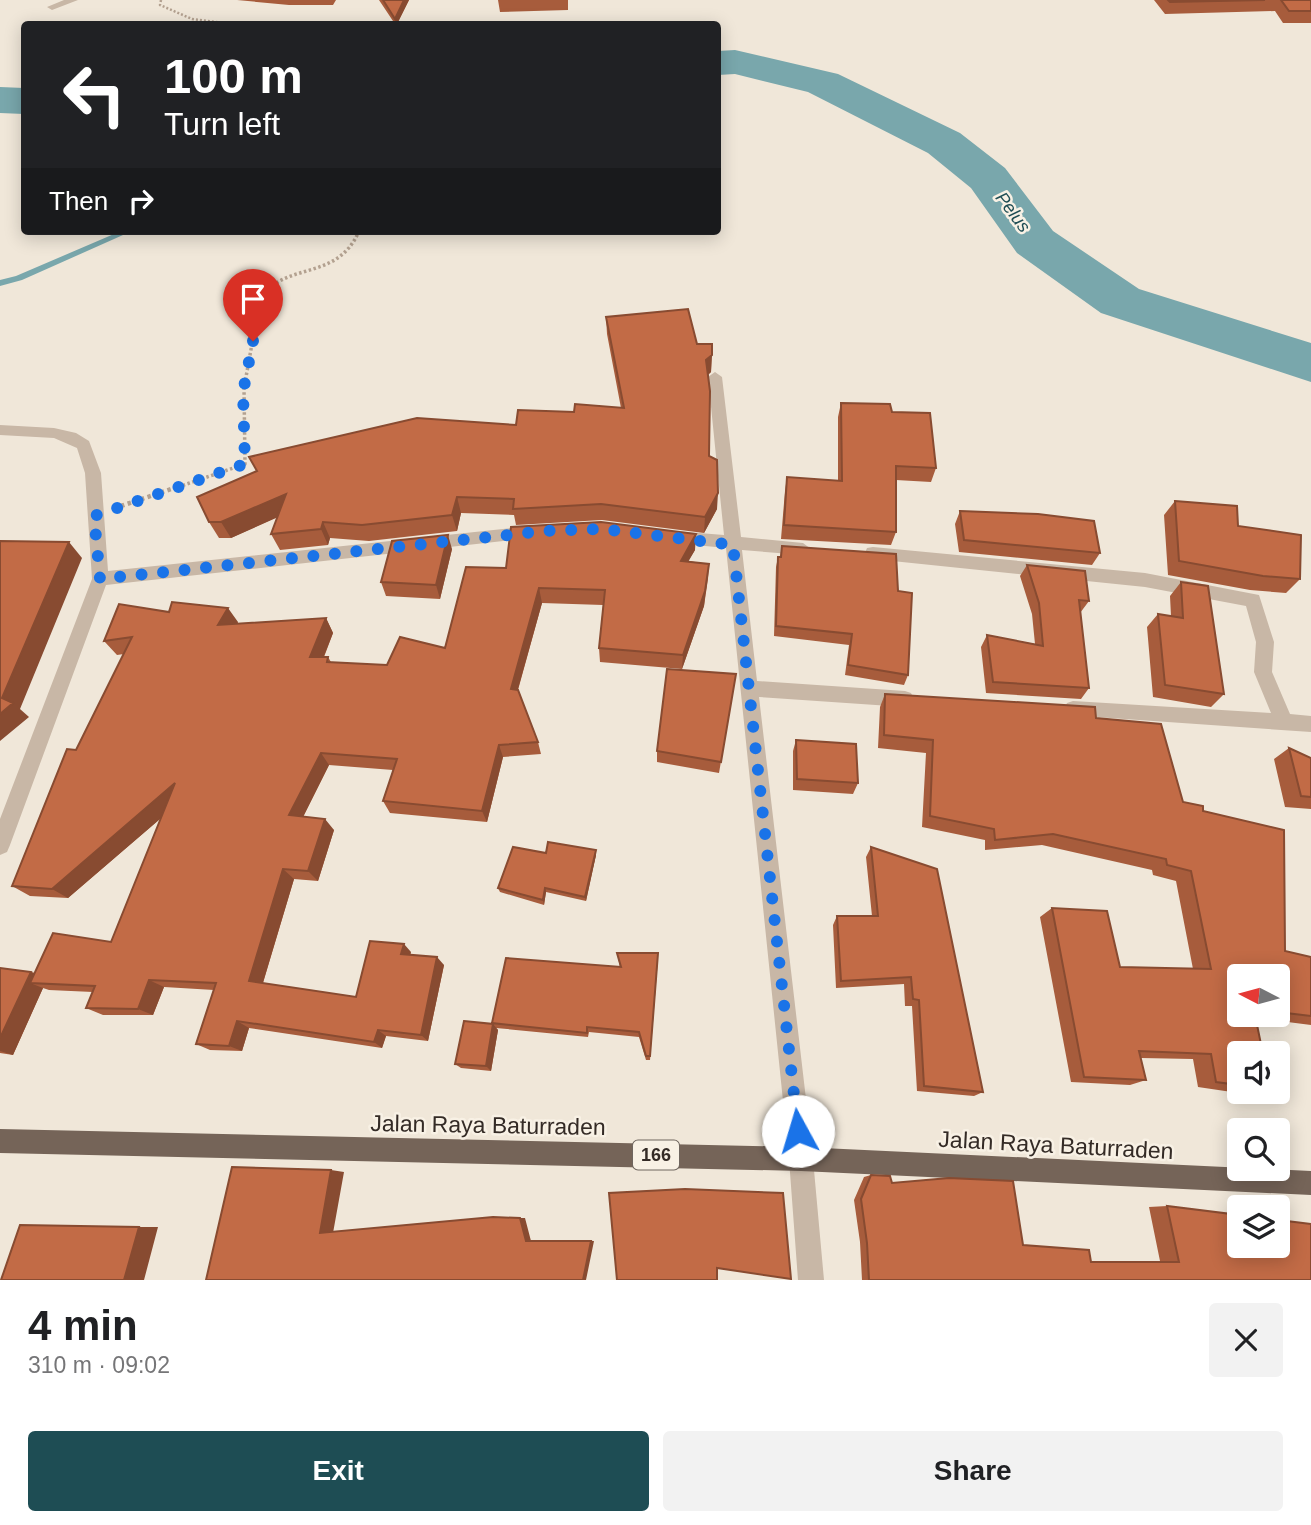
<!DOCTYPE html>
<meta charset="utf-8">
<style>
:root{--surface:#fff;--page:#f2f2f2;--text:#202124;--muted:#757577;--accent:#1e4d54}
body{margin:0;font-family:Helvetica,sans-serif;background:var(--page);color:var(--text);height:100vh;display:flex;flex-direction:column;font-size:26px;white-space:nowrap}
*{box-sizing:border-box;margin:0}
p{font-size:23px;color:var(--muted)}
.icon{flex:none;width:38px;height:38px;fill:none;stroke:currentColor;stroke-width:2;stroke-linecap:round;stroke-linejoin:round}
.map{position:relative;height:1280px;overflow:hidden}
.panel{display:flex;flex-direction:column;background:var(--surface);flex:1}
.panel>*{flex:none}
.hud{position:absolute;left:21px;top:21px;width:700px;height:214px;border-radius:7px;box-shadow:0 4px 18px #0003;background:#202124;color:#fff;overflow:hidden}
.needle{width:46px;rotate:276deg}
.tools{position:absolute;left:1227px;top:964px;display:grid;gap:14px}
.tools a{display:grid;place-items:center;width:63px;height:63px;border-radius:7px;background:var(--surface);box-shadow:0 4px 18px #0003;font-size:35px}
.pin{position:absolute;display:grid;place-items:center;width:60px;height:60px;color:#fff;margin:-72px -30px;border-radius:50% 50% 50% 0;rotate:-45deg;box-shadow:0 0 7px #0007}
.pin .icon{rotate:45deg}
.me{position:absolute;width:77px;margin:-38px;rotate:354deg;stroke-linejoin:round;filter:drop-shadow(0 0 5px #0008)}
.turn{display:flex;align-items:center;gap:24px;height:147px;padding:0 28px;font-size:32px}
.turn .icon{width:91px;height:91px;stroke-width:2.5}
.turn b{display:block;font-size:49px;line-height:60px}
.then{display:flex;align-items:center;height:66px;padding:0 28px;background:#0003;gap:14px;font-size:26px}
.round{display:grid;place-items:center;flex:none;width:74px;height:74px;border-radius:7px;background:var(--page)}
.overview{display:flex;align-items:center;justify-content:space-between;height:119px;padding:0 28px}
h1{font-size:42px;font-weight:700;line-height:52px}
.action{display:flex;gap:14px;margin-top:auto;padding:14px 28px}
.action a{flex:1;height:80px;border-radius:7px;background:var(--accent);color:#fff;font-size:28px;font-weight:700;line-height:80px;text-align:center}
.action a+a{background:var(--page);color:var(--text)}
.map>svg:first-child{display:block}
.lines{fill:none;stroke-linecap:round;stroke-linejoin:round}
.stream{fill:#79a7ac;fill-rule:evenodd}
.river{fill:#79a7ac;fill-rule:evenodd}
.path-far2{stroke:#b3a190;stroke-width:2.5;stroke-dasharray:2 2;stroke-linecap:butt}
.path-far1{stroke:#b3a190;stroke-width:3.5;stroke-dasharray:2.5 2.5;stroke-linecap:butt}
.path{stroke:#b3a190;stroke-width:4.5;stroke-dasharray:3.5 3.5;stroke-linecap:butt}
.street{fill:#c8b7a6;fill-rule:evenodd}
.primary{fill:#756458;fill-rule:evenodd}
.wall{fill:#a75c3c;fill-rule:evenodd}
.shaded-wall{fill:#884b31}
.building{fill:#c26b46;stroke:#884b31;stroke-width:2}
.route{stroke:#1a73e8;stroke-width:12;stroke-dasharray:0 21.6}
.labels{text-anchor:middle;stroke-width:5;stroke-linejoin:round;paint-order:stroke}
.far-water-label{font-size:18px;font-style:italic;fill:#1e4d54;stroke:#f8f1e5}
.shield{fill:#f8f1e5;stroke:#6f665f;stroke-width:2}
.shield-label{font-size:18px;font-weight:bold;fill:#342b26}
.near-street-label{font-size:23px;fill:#342b26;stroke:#f8f1e5}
</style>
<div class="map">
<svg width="1311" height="1280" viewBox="0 0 1311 1280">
<rect width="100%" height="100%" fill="#f0e7d9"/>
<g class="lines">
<path class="stream" d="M 121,231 L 132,231 L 22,280 L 0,286 L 0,280 L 16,276 Z"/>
<path class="river" d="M 735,50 L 838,74 L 960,133 L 1005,168 L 1053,231 L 1139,289 L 1311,343 L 1311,382 L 1101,313 L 1017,253 L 971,188 L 928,153 L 808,92 L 735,74 L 718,75 L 718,51 Z
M 0,87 L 24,88 L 24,114 L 0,113 Z"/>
<path class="path-far2" d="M 161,0 L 160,5 L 192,19 L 232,24"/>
<path class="path-far1" d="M 178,487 L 245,464 L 244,388 L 260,300 C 283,260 337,283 359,231"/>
<path class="path" d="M 121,506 L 183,485"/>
<path class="street" d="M 64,0 L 78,0 L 52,10 L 47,7 Z
M 715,372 L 722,377 L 741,537 L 803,543 L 811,549 L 803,555 L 742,550 L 757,681 L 905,691 L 911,693 L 914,699 L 911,705 L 905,707 L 759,697 L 813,1159 L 824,1280 L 798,1280 L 789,1159 L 726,548 L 674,543 L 666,537 L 674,531 L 724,535 L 708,377 Z
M 0,425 L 54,428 L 76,433 L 89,441 L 101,473 L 108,571 L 531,526 L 539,532 L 531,538 L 106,585 L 10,845 L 7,852 L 0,855 L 0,819 L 92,579 L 85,473 L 77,448 L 54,438 L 0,435 Z
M 873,547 L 1145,573 L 1259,595 L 1274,642 L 1272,672 L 1290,714 L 1311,716 L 1311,732 L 1067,715 L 1064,709 L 1067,703 L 1073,701 L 1271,713 L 1254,672 L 1256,642 L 1246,606 L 1145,587 L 873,559 L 867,558 L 865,553 L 867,548 Z"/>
<path class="primary" d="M 0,1129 L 801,1147 L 1311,1171 L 1311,1195 L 801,1171 L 0,1153 Z"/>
</g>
<path class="wall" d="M 237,0 L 336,0 L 333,5 L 289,5 Z
M 379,0 L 409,0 L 397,24 L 395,24 Z
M 498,0 L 568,0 L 568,10 L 500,12 Z
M 1154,0 L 1311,0 L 1311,23 L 1283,23 L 1275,11 L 1165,14 Z
M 606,317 L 697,344 L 712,344 L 711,372 L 708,375 L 709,456 L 717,509 L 704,533 L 602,520 L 516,525 L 514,515 L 461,513 L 457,531 L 369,541 L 330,538 L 328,545 L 280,550 L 271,534 L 277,517 L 231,538 L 219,538 L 209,522 L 516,425 L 574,412 L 621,408 L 607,334 Z
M 841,403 L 892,412 L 936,468 L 931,482 L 896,480 L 896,532 L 891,545 L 781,539 L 785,491 L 787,477 L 838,481 L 838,417 Z
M 1175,501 L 1238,526 L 1300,579 L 1286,593 L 1250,590 L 1168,575 L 1164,515 Z
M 960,511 L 1100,553 L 1092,565 L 959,552 L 955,524 Z
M 782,546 L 898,591 L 908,675 L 904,685 L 845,675 L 849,645 L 774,636 L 776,567 L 778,557 L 780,557 Z
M 452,549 L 440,599 L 386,596 L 381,582 Z
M 695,550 L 688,561 L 709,564 L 708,579 L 704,606 L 682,669 L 600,662 L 599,648 L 603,605 L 542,603 L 518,690 L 538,742 L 541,754 L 503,757 L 487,822 L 390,813 L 383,801 L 393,770 L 329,765 L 303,817 L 334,830 L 318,881 L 294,879 L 263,983 L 356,997 L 411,952 L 410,955 L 444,965 L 428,1041 L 386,1036 L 382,1048 L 249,1028 L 242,1051 L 210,1050 L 196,1044 L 214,990 L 164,987 L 153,1015 L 103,1015 L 86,1008 L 93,992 L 49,990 L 43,988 L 13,1055 L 0,1053 L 0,968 L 31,972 L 35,973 L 111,942 L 161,818 L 68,898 L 30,896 L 12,886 L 76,750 L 124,654 L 117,655 L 104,641 L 169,612 L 238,622 L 237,624 L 326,618 L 333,633 L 324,657 L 328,657 L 331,662 L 387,665 L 445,648 L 506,568 Z
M 1027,565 L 1089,601 L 1080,613 L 1089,688 L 1081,699 L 986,693 L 981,647 L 987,635 L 1035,644 L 1032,614 L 1020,576 Z
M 1181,582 L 1224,694 L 1211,707 L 1153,697 L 1147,627 L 1158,614 L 1171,616 L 1170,596 Z
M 736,674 L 719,773 L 657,762 L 657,751 Z
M 885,694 L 1096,718 L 1183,802 L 1203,811 L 1285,951 L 1311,957 L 1311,1025 L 1256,1018 L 1239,1054 L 1239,1092 L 1263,1092 L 1252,1095 L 1198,1087 L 1193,1059 L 1141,1058 L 1146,1080 L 1130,1085 L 1071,1082 L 1040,917 L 1052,908 L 1120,967 L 1193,969 L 1176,881 L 1153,875 L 1152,870 L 1042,845 L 985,850 L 985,840 L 922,827 L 926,753 L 878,748 L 880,707 ZM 1278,976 L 1278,1015 L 1239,1015 Z
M 796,740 L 858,783 L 853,794 L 793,790 L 793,751 Z
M 1289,748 L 1311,758 L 1311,809 L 1285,807 L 1274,759 Z
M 871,847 L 983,1092 L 974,1096 L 917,1091 L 912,1006 L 905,1006 L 904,984 L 836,988 L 833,925 L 837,916 L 872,916 L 866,857 Z
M 596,850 L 596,855 L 586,901 L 546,892 L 544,905 L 500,892 L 498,888 L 546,853 Z
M 617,953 L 658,959 L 650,1060 L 646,1060 L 639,1037 L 589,1032 L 588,1037 L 496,1028 L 498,1030 L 491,1071 L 461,1068 L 455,1064 L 492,1024 L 620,967 Z
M 871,1175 L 892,1183 L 1023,1245 L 1091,1261 L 1160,1261 L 1149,1207 L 1167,1206 L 1311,1280 L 862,1280 L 860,1242 L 854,1200 L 864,1177 Z"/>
<path class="shaded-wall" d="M 404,0 L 409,0 L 397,24 L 396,24 L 395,19 Z
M 712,355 L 711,372 L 705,377 L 706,360 Z
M 718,493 L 717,509 L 704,533 L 705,517 Z
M 286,494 L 294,510 L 231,538 L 221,522 Z
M 457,497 L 461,513 L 457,531 L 452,515 Z
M 323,522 L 330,538 L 328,545 L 321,529 Z
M 696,534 L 695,550 L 680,576 L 681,561 Z
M 448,535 L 452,549 L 440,599 L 436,585 Z
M 69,542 L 82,558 L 20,709 L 29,717 L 0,741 L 0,714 L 2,698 Z
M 709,564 L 704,606 L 682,669 L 683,655 Z
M 539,588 L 542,603 L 514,703 L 511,689 Z
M 228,608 L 238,622 L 229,639 L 218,625 Z
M 326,618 L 333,633 L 318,671 L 310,657 Z
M 499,745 L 503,757 L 487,822 L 482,811 Z
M 321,753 L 329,765 L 298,827 L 289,815 Z
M 175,783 L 188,795 L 68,898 L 52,889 Z
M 325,819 L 334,830 L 318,881 L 308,871 Z
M 596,850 L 596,855 L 586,901 L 585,897 Z
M 283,869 L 294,879 L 261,989 L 249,981 Z
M 545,888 L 546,892 L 544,905 L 543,900 Z
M 404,944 L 411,952 L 408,962 L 401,954 Z
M 437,957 L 444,965 L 428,1041 L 421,1035 Z
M 31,972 L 48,979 L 30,983 L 43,988 L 13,1055 L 0,1051 L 0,1038 Z
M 149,980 L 164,987 L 153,1015 L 138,1009 Z
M 237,1021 L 249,1028 L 242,1051 L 229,1046 Z
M 493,1024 L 498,1030 L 491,1071 L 486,1066 Z
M 378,1030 L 386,1036 L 382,1048 L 374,1042 Z
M 331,1170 L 344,1172 L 333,1233 L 320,1233 Z
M 520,1218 L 525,1218 L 531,1241 L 526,1241 Z
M 139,1227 L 158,1227 L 144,1280 L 124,1280 Z
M 591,1241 L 594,1241 L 586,1280 L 583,1280 Z"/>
<path class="building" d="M 383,0 L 404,0 L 395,19 Z
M 1168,0 L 1265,0 L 1170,2 Z
M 1281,0 L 1311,0 L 1311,11 L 1289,11 Z
M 688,309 L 697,344 L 712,344 L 712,355 L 706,360 L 710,391 L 709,456 L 717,460 L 718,493 L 705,517 L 601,504 L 513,509 L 514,499 L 457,497 L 452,515 L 362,525 L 323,522 L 321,529 L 271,534 L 286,494 L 221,522 L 209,522 L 197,497 L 257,471 L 249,457 L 417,418 L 516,425 L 518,410 L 574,412 L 575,404 L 624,408 L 606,317 Z
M 841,403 L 890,404 L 892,412 L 930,413 L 936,468 L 896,466 L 896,532 L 784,525 L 787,477 L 842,481 Z
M 1175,501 L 1237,506 L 1238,526 L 1301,535 L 1300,579 L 1263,576 L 1179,561 Z
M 960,511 L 1038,514 L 1094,521 L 1100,553 L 964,540 Z
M 601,522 L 696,534 L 681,561 L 709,564 L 705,591 L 683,655 L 599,648 L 605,590 L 539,588 L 511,689 L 518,690 L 538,742 L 499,745 L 482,811 L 383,801 L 397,759 L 321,753 L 289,815 L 325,819 L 308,871 L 283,869 L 249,981 L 356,997 L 370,941 L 404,944 L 401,954 L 437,957 L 421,1035 L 378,1030 L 374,1042 L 237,1021 L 229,1046 L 196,1044 L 216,983 L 149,980 L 138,1009 L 86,1008 L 95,986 L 30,983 L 53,933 L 111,942 L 175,783 L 52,889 L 12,886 L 67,749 L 76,750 L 132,637 L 104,641 L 119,604 L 169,612 L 172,602 L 228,608 L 218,625 L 326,618 L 310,657 L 328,657 L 327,662 L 387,665 L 400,637 L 445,648 L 466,567 L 506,568 L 511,527 Z
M 448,535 L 436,585 L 381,582 L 392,541 Z
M 0,541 L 69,542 L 2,698 L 13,703 L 0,714 Z
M 782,546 L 896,554 L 898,591 L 912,593 L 908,675 L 848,665 L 852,634 L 776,626 L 778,557 L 781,557 Z
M 1027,565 L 1085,571 L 1089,601 L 1079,600 L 1089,688 L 993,682 L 987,635 L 1043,646 L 1039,603 Z
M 1181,582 L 1208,586 L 1224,694 L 1165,685 L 1158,614 L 1183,618 Z
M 667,669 L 736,674 L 721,762 L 657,751 Z
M 885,694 L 1095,707 L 1096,718 L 1161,724 L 1183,802 L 1203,806 L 1203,811 L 1284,830 L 1285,951 L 1311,957 L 1311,1016 L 1278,1012 L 1278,976 L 1239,976 L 1239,1015 L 1255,1015 L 1263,1054 L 1239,1054 L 1239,1085 L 1216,1082 L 1211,1054 L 1139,1051 L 1146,1080 L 1084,1077 L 1052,908 L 1107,911 L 1120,967 L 1211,969 L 1191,871 L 1167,865 L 1166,859 L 1053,834 L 995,840 L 994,829 L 930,816 L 933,740 L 884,735 Z
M 796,740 L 856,744 L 858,783 L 797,779 Z
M 1289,748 L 1311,758 L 1311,797 L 1301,796 Z
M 548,842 L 596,850 L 585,897 L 545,888 L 543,900 L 498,888 L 513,847 L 546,853 Z
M 871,847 L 937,869 L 983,1092 L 924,1086 L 919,1000 L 913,999 L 911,977 L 841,981 L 837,916 L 878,916 Z
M 617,953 L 658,953 L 650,1056 L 646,1056 L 639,1032 L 587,1027 L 587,1033 L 492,1023 L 506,958 L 621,967 Z
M 0,968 L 31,972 L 0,1038 Z
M 464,1021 L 493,1024 L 486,1066 L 455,1064 Z
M 232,1167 L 331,1170 L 320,1233 L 493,1217 L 520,1218 L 526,1241 L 591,1241 L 583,1280 L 206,1280 Z
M 871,1175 L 890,1176 L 892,1183 L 949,1178 L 1013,1181 L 1023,1245 L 1089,1250 L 1091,1262 L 1179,1262 L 1167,1206 L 1239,1215 L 1239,1246 L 1278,1246 L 1278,1220 L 1311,1224 L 1311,1280 L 869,1280 L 867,1243 L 861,1199 Z
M 685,1189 L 783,1193 L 791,1279 L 717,1268 L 717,1280 L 617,1280 L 609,1193 Z
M 20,1225 L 139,1227 L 124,1280 L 1,1280 Z"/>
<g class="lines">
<path class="route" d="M 253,341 L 243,392 L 245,464 L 94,516 L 100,579 L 545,531 L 602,529 L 733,545 L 798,1131"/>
</g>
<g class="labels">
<g class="far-water-label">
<text transform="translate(1013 212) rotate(53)" y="6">Pelus</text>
</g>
<rect class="shield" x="633" y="1140.5" width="46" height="29" rx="5"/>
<g class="shield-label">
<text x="656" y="1161">166</text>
</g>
<g class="near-street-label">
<text transform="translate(488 1125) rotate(1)" y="8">Jalan Raya Baturraden</text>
<text transform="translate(1056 1145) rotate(3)" y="8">Jalan Raya Baturraden</text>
</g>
</g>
</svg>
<div class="tools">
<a><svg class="needle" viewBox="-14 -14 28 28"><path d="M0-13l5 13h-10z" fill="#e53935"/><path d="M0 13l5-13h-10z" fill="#757577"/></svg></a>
<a><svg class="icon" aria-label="sound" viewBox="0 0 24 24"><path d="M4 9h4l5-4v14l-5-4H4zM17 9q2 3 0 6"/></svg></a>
<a><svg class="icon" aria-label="search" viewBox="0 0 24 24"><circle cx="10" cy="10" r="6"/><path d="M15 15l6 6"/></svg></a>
<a><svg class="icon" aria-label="layers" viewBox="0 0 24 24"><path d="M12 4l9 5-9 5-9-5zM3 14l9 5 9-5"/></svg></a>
</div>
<div class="pin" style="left:253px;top:341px;background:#d93025"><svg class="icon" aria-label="arrive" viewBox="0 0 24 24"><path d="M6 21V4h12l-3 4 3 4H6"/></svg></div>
<svg class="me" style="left:798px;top:1131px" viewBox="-20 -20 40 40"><circle r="19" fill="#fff"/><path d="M0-13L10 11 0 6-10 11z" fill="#1a73e8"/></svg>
<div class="hud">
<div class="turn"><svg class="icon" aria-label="left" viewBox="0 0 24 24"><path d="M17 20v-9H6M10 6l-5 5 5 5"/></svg><div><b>100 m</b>Turn left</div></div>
<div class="then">Then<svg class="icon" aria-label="right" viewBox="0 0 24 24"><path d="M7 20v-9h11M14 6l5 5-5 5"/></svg></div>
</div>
</div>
<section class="panel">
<div class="overview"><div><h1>4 min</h1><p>310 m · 09:02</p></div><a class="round"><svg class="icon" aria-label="close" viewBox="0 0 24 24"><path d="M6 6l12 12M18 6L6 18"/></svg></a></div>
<div class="action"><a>Exit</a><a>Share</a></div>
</section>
